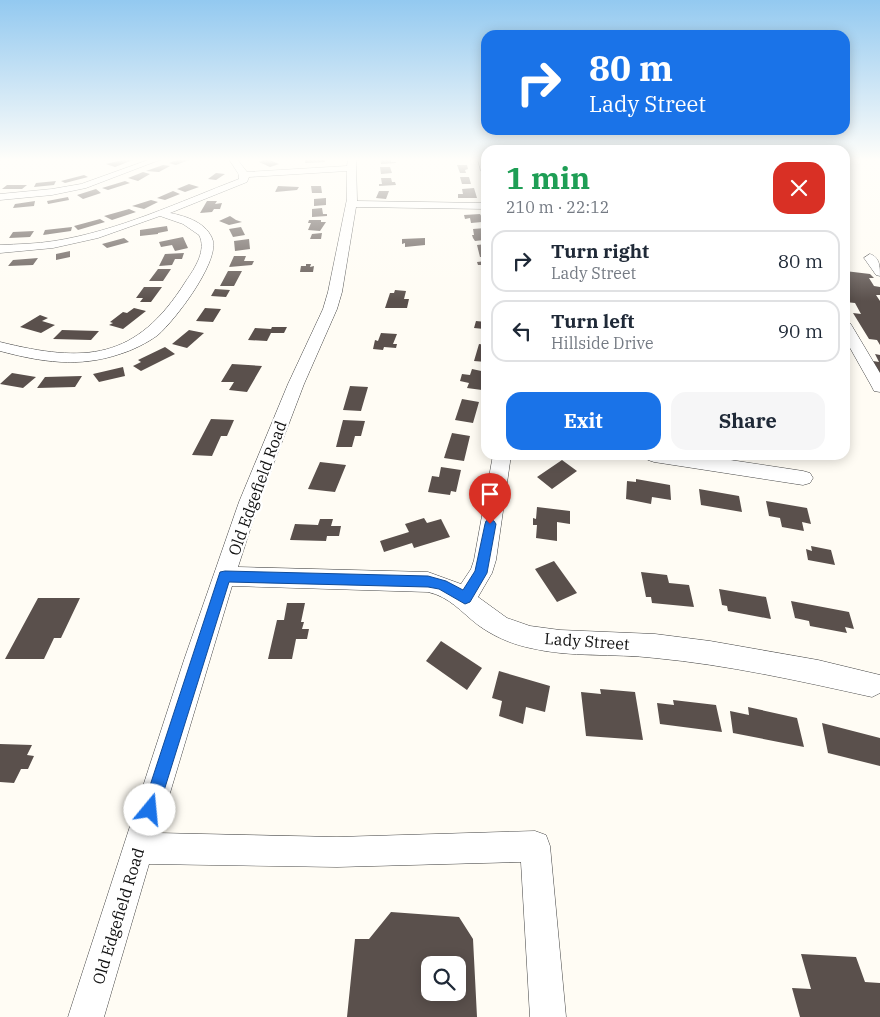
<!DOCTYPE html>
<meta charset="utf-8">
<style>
:root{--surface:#fff;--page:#f6f6f7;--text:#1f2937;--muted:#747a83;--line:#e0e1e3;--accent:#1a73e8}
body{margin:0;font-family:"IBM Plex Serif",serif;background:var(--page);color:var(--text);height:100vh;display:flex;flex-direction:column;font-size:19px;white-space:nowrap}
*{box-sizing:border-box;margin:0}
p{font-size:16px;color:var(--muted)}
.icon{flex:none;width:28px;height:28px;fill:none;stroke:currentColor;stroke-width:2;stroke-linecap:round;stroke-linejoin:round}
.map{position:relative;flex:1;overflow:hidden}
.side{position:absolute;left:481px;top:145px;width:369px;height:315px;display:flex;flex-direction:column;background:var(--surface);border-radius:15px;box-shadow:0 2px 12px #0003}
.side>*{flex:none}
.banner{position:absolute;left:481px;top:30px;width:369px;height:105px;border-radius:15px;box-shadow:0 2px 12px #0003;background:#1a73e8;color:#fff;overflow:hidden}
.fabs{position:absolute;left:421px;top:956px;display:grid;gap:10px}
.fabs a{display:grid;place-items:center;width:45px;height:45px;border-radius:10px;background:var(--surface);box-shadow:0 2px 12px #0003;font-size:25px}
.pin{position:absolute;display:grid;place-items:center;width:42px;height:42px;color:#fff;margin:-51px -21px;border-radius:50% 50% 50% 0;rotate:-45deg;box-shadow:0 0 5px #0007}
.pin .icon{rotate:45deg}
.me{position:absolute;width:55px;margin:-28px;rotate:17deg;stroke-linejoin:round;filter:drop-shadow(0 0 4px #0008)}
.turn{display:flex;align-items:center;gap:18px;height:105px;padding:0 25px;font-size:22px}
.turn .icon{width:65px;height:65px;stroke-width:2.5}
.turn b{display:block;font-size:35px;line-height:42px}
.round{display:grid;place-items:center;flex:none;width:52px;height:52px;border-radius:15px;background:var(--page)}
.summary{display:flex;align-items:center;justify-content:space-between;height:85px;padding:0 25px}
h1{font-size:30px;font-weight:700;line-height:38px;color:#1e9e55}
.action{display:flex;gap:10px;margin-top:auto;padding:10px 25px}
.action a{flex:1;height:58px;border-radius:15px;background:var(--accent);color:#fff;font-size:20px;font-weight:700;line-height:58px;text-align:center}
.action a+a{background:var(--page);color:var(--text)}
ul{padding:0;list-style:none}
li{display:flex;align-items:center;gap:15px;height:62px;margin:0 10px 8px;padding:0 15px;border:2px solid var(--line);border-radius:15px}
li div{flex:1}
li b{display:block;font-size:19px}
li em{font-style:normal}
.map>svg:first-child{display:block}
.building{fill:#5a504c;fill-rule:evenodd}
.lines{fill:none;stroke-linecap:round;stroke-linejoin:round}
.minor-casing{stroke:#434343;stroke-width:1}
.minor{fill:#fff;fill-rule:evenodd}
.route{fill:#1a73e8;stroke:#114b97}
.labels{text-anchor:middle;stroke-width:5;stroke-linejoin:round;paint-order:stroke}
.street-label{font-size:16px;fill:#101010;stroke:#fff}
</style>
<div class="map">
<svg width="880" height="1017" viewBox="0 0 880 1017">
<rect width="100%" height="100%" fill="#fffcf4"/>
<path class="building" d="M 126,159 L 133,160 L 115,167 L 106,164 Z
M 180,159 L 189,160 L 176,165 L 169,163 Z
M 267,159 L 279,164 L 270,167 L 259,162 Z
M 305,159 L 325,159 L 325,162 L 305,163 Z
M 380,159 L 390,159 L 391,162 L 396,162 L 396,163 L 381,164 Z
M 163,165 L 170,166 L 159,172 L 146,171 Z
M 457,165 L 467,165 L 468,169 L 465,170 L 466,173 L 460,173 Z
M 380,167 L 390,167 L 392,173 L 381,174 Z
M 143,172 L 150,174 L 138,181 L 128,178 Z
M 216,173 L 225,174 L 216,180 L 208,179 Z
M 84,175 L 88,177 L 65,183 L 61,181 Z
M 460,177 L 469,177 L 471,184 L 462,184 Z
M 381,178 L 391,178 L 392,182 L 395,182 L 396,185 L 379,186 L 379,184 L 382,184 Z
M 56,181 L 54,185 L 34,187 L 36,183 Z
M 125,181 L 130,183 L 108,190 L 102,188 Z
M 189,184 L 199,187 L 185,192 L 177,189 Z
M 7,185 L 27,185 L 22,189 L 2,189 Z
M 278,186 L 299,187 L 297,190 L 275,192 Z
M 311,186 L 321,186 L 322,193 L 312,193 Z
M 474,188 L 477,198 L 458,198 L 458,194 L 463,194 L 462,189 Z
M 96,189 L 101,193 L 83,199 L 77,195 Z
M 173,191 L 180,194 L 165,200 L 157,198 Z
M 379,191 L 389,191 L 386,199 L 376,198 Z
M 68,197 L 69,200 L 48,204 L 47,201 Z
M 326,198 L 326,205 L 314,206 L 314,199 Z
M 151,200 L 158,202 L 144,209 L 132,206 Z
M 35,201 L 34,206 L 13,208 L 15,204 Z
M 207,201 L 217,201 L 215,204 L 222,203 L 220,209 L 214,209 L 212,212 L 200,213 Z
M 322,208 L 323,214 L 327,214 L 327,216 L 312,217 L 312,209 Z
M 129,209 L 136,212 L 112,220 L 104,216 Z
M 480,214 L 483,219 L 481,219 L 482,222 L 471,223 L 470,218 L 465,219 L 464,215 Z
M 230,216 L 236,220 L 242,222 L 229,225 L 219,221 Z
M 100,219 L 105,222 L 78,230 L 74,226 Z
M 309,220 L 321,220 L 321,222 L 326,222 L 320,231 L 308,230 L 311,223 L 308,223 Z
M 167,226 L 168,231 L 158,233 L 158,234 L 140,236 L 140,230 Z
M 72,227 L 71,231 L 43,235 L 45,230 Z
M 241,227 L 245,235 L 233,237 L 229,229 Z
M 485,228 L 486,238 L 484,238 L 484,240 L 475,241 L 473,238 L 472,235 L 474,235 L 473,229 Z
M 34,231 L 30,237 L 9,238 L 13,232 Z
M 322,233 L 321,239 L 310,239 L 312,234 Z
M 183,237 L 188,248 L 175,251 L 172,245 L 161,247 L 159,242 Z
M 124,238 L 129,242 L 107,248 L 102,244 Z
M 425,238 L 425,245 L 405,247 L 405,243 L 402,244 L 402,239 Z
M 249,239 L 250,249 L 235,251 L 234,241 Z
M 486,244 L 486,257 L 480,257 L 477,245 Z
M 70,251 L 70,257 L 56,260 L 56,254 Z
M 184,253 L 182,259 L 175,259 L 172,265 L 159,266 L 165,254 Z
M 234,256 L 246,256 L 244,261 L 254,261 L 252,265 L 229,267 Z
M 38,258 L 33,265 L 8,266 L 13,260 Z
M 486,261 L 486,276 L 483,276 L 481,265 L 478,265 L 477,262 Z
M 306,264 L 311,264 L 310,267 L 314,266 L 313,272 L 300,272 L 301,266 L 306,266 Z
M 158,269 L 171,269 L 163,281 L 149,281 Z
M 228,271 L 242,271 L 234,286 L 220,286 Z
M 845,271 L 870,274 L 874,278 L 869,278 L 874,286 L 880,287 L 880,295 L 876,295 L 880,301 L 880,345 L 877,340 L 869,339 L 853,313 L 861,314 L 855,303 L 845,302 Z
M 144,287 L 162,287 L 151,302 L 140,302 L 143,298 L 136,298 Z
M 215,289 L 230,290 L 226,297 L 211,296 Z
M 395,290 L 406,291 L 404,299 L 409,299 L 407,308 L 385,308 L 390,293 L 394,293 Z
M 134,308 L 146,311 L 123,329 L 109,325 L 113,323 L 110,322 L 123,312 L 127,313 Z
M 205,308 L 221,309 L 213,322 L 196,321 Z
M 40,315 L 48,318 L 42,321 L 55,325 L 41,333 L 20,327 Z
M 476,321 L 486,322 L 486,337 L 482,337 L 484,329 L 474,328 Z
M 272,327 L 287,327 L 284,333 L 271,333 L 267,341 L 248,340 L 255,328 L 271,329 Z
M 62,330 L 99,331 L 91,340 L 53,339 Z
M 189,330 L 204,333 L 187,348 L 172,344 Z
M 381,333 L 397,334 L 393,344 L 397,344 L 396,348 L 384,347 L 383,350 L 373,349 L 375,340 L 378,341 Z
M 479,344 L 486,345 L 486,362 L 474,361 Z
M 165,347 L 175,354 L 141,371 L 133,366 L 141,362 L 138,360 Z
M 875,354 L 880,355 L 880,373 L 873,361 L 879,362 Z
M 232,364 L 262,366 L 247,392 L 229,390 L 234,382 L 221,382 Z
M 123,367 L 125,376 L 99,382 L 93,374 Z
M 472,369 L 486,372 L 486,383 L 484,383 L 482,390 L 467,388 L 469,383 L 460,381 L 462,374 L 470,375 Z
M 12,373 L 36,377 L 23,388 L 0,384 Z
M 82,376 L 75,387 L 37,388 L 45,377 Z
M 350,386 L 368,387 L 361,411 L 343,410 Z
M 462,399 L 479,402 L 473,423 L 455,420 Z
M 211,419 L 234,420 L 227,436 L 221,436 L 212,456 L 192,455 Z
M 343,420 L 365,421 L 361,436 L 355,436 L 352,447 L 336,447 Z
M 452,433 L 470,436 L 464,461 L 444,458 Z
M 562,460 L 577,471 L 552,489 L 537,477 Z
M 320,462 L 346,465 L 335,492 L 308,489 Z
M 441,467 L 461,470 L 456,492 L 451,491 L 450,495 L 428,492 L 432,476 L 439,477 Z
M 636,479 L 670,485 L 671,500 L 652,497 L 651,504 L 626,499 L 627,481 L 636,482 Z
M 699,489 L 739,496 L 742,512 L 701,505 Z
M 766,501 L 807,508 L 811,524 L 802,522 L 804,531 L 782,527 L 780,518 L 769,516 Z
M 537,507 L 570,511 L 570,524 L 557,522 L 557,541 L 536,538 L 537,525 L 533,525 L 533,518 L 536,519 Z
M 424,518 L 427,523 L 441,519 L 450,537 L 414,548 L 412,543 L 384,552 L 380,541 L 409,532 L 405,524 Z
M 320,519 L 333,519 L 331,526 L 341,526 L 339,536 L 327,536 L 326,541 L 290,540 L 295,524 L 318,525 Z
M 811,546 L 831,550 L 835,565 L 808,560 L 806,549 L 812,551 Z
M 554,561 L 577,593 L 557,602 L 535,569 Z
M 641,572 L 667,575 L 669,583 L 689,585 L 694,607 L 652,603 L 651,597 L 646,597 Z
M 719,589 L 766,597 L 771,619 L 728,611 L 727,606 L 722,605 Z
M 38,598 L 80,598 L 61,638 L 54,638 L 44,659 L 5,659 Z
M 791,601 L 849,612 L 854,629 L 845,627 L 847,633 L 810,626 L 809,621 L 795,618 Z
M 287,603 L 305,603 L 301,622 L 304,622 L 302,629 L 309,629 L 307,639 L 296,639 L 292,659 L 268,659 L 277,620 L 284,620 Z
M 441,641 L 482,668 L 467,690 L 426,661 Z
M 499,671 L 550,686 L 545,712 L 526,707 L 523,724 L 499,716 L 502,701 L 492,698 Z
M 600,689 L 635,692 L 643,740 L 586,736 L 581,692 L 601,694 Z
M 673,700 L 716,705 L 722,732 L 660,724 L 657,703 L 674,705 Z
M 748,707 L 797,718 L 804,747 L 733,733 L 730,711 L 749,715 Z
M 822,723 L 880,738 L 880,766 L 828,753 Z
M 0,744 L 32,745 L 27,755 L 34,756 L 28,769 L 21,769 L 14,783 L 0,782 Z
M 391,912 L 459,917 L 473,939 L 477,1017 L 347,1017 L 355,939 L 369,939 ZM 430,965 L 458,965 L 458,992 L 430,992 Z
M 801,954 L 856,957 L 865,982 L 880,983 L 880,1017 L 800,1017 L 792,988 L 811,989 Z"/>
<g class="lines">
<defs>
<path id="minor" d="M 151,159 L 162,159 L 86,188 L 52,195 L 0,200 L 0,194 L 52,189 L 81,184 Z
M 229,159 L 237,159 L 247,172 L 347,166 L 348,159 L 356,159 L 357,201 L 486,203 L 486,209 L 356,207 L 342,292 L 337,309 L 304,384 L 259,502 L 238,567 L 428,572 L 461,584 L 471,569 L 474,560 L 493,455 L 511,455 L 496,560 L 492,573 L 478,597 L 507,618 L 530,626 L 560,630 L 655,634 L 710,641 L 818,660 L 880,675 L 880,693 L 872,697 C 800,681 728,665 655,658 C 613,653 571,658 530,648 C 511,644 493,636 478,625 C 461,612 450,597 428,592 L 232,586 L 158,833 L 337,837 L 535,831 L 546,835 L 550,846 L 566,1017 L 530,1017 L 521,862 L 337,867 L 149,864 L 104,1017 L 68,1017 L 184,660 L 239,502 L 288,384 L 323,309 L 328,292 L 347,199 L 347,171 L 249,177 L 247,182 L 170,213 C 186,216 208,223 213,241 C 218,264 175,320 158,335 C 147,343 133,350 120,354 C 79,368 41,362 0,351 L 0,342 C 85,363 136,361 186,281 C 195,268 207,250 199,235 L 183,224 L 160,216 L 98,238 L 53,248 L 0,253 L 0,245 C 18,244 36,244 54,241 C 118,231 179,202 239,179 L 239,175 Z
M 478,159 L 486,159 L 486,174 L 481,171 Z
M 870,254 C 880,257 880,267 880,276 L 876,275 L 864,258 Z
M 845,322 L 850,323 L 852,326 L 880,373 L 880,392 L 874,391 L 872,387 L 845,339 Z
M 645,455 L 697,455 L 803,471 L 810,473 L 813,478 L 810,483 L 803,485 L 654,462 L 648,460 Z"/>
</defs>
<use href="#minor" class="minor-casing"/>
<use href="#minor" class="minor"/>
</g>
<linearGradient id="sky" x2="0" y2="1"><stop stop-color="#93c9f0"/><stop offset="0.53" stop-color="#fffefa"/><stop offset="1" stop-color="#fffefa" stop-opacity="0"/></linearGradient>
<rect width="880" height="301" fill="url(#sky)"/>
<path class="route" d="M 490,519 L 494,521 L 496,524 L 487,573 L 470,602 L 465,604 L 439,589 L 428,587 L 229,582 L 158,810 L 156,816 L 150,819 L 144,816 L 142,810 L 220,572 L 225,571 L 428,576 L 446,581 L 463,590 L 475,571 L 485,524 L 486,521 Z"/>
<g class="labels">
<g class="street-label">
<text transform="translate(257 488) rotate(-70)" y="6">Old Edgefield Road</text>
<text transform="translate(587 641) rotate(4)" y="6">Lady Street</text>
<text transform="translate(118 916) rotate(-73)" y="6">Old Edgefield Road</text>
</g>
</g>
</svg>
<div class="fabs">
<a><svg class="icon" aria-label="search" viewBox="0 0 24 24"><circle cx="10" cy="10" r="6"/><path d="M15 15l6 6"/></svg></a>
</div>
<div class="pin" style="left:490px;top:524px;background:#d93025"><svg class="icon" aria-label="arrive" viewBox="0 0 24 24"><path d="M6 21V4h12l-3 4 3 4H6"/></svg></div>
<svg class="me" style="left:150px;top:810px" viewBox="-20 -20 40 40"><circle r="19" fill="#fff"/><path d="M0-13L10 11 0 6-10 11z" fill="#1a73e8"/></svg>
<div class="banner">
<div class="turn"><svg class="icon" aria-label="right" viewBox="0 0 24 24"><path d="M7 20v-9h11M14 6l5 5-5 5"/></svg><div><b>80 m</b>Lady Street</div></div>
</div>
<section class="side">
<div class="summary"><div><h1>1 min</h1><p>210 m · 22:12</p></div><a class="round" style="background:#d93025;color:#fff"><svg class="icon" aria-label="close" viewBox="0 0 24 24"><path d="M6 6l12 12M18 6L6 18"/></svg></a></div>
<ul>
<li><svg class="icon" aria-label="right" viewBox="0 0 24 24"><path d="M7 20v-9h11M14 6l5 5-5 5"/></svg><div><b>Turn right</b><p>Lady Street</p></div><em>80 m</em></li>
<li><svg class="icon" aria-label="left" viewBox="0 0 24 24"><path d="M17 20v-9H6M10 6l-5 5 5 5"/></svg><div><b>Turn left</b><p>Hillside Drive</p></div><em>90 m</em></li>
</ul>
<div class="action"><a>Exit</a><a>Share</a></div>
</section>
</div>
